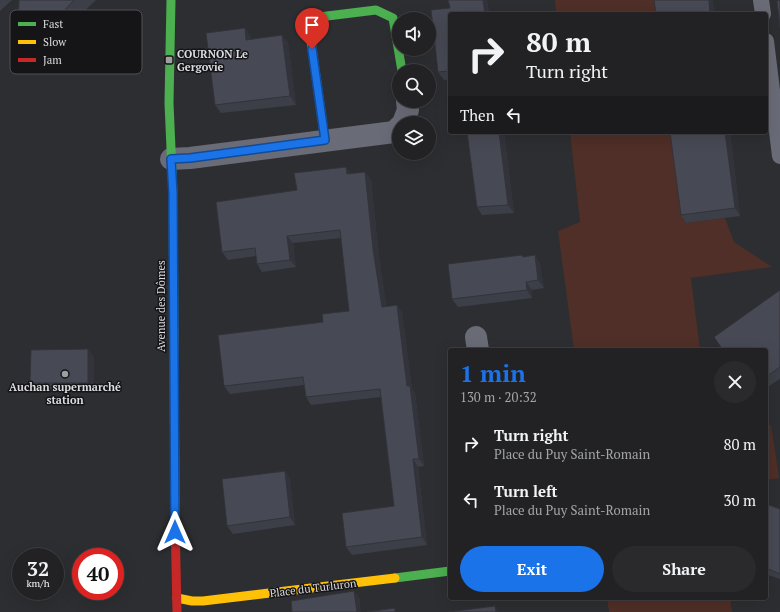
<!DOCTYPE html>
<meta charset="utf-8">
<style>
:root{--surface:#222225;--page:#2a2a2d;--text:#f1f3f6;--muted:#a2a4a7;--line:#3f3f42;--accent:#1a73e8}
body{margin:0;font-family:"PT Serif",serif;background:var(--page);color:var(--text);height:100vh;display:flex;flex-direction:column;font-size:15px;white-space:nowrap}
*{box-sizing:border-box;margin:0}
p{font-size:13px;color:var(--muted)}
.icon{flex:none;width:22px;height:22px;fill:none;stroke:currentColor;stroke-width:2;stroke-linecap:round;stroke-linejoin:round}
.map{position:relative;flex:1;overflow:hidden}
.panel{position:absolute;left:448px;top:348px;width:320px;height:252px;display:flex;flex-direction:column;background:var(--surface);border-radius:4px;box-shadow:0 4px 16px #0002,0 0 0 1px var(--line)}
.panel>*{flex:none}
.hud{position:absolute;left:448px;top:12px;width:320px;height:122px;border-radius:4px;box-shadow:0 4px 16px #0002,0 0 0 1px var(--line);background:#222225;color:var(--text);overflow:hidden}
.tools{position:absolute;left:392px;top:12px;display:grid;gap:8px}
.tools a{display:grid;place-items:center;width:44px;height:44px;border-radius:50%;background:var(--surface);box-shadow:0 4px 16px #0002,0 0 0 1px var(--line);font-size:20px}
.speed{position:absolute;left:12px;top:548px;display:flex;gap:8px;font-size:20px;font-weight:700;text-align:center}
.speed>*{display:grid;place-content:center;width:52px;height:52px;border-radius:50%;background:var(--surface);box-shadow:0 4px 16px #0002,0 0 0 1px var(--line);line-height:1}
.speed small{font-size:10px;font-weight:400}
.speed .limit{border:6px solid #d22;background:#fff;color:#111}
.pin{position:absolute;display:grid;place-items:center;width:34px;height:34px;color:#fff;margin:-41px -17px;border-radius:50% 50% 50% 0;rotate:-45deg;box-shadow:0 0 4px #0007}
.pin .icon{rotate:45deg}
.me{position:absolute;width:44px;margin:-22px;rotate:0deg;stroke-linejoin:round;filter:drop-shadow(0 0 3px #0008)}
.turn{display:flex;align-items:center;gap:14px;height:84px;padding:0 12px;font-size:18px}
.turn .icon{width:52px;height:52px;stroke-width:2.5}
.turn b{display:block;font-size:28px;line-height:34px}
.then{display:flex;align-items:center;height:38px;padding:0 12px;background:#0003;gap:8px;font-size:15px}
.round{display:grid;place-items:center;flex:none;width:42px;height:42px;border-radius:21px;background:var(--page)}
.overview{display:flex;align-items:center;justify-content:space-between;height:68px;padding:0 12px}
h1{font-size:24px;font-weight:600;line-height:30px;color:var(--accent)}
.cta{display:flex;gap:8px;margin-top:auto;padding:8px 12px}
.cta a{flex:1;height:46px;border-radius:24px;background:var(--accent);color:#fff;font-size:16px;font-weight:600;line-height:46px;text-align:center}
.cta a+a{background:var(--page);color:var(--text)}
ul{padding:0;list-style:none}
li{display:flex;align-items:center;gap:12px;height:56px;padding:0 12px}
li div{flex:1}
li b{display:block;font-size:15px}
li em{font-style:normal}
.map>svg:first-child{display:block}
.green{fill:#4f2f27}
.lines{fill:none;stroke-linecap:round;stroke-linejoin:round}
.lane{stroke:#696b77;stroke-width:16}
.street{stroke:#696b77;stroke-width:22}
.fast{stroke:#4caf50;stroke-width:9}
.slow{stroke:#ffc107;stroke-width:9}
.jam{stroke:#c62828;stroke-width:9}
.wall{fill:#3d3f48}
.shaded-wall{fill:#32333b}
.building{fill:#474954;stroke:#32333b}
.route-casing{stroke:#114b97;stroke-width:10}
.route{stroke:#1a73e8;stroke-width:7}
.poi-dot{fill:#9e9fa2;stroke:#151518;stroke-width:1.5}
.labels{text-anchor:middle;stroke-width:3;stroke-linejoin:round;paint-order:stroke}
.poi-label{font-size:11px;font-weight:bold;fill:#dbdcdf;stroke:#151518;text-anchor:start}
.street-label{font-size:11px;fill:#dbdcdf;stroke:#151518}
.key{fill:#151518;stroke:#505154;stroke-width:1}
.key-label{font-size:11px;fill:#dbdcdf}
</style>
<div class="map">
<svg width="780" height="612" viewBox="0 0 780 612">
<rect width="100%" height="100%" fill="#2d2e31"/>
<path class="green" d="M 555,0 L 658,0 L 660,14 L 556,14 Z
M 570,132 L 675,132 L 686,223 L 725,218 L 734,242 L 772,267 L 691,278 L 700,350 L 574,350 L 558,231 L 580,222 Z
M 766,425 L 771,425 L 779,478 L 766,480 Z
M 607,598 L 730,598 L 732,612 L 609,612 Z"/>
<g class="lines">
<path class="lane" d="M 761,0 L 763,14
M 766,41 L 780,156"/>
<path class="street" d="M 403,123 L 408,110 L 407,101
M 171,159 L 190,158 L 394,132 L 399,127
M 476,337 L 478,350"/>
<path class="fast" d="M 171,0 L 169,103 L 173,194 L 174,331
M 325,140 L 310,34 L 319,17 L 376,10 L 393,18 L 402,71
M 395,578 L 450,571"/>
<path class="slow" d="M 174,331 L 175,519
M 177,598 L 192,601 L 203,601 L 395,578"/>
<path class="jam" d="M 175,519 L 177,612"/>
</g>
<path class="wall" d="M 0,0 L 12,0 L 0,11 Z
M 19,0 L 96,0 L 69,26 L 69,39 L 27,38 L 18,26 Z
M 448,0 L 487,0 L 489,14 L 450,14 L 450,80 L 444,80 L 438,72 L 450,8 Z
M 245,28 L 250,36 L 251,39 L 282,35 L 288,43 L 296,105 L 221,113 L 215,105 Z
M 467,132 L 504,132 L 514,213 L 482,215 L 477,207 Z
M 670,132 L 730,132 L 740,216 L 686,223 L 681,215 Z
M 365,172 L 371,180 L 379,257 L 386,306 L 402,312 L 412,389 L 415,393 L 424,466 L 418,467 L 427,545 L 352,555 L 346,547 L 394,506 L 381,397 L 311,405 L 306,397 L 304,385 L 230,394 L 224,386 L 323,322 L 349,311 L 341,238 L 293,243 L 296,267 L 262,272 L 257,264 L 256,256 L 228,260 L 222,252 L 297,190 L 351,174 Z
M 524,257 L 540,263 L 544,288 L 532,290 L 532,298 L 458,307 L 452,299 Z
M 780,290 L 780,379 L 766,388 L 766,350 Z
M 94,357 L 93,391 L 35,391 L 30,383 Z
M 285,471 L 290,479 L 295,525 L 233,534 L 227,526 Z
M 766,504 L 780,509 L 780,579 L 766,574 Z"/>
<path class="shaded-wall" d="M 483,0 L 487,0 L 489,14 L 485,14 Z
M 709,0 L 713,0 L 715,14 L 710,14 Z
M 61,14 L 69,26 L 69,39 L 60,27 Z
M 245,28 L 250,36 L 252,48 L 246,40 Z
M 282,35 L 288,43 L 296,105 L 290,96 Z
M 499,132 L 504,132 L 514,213 L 508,205 Z
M 725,132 L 730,132 L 740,216 L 735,208 Z
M 346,167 L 352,175 L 347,174 Z
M 365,172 L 371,180 L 379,257 L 388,314 L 382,307 L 373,249 Z
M 287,236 L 293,243 L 296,267 L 290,260 Z
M 535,255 L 540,263 L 544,288 L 538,280 Z
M 526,282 L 532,290 L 532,298 L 527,290 Z
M 397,305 L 402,312 L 412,389 L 415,393 L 424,466 L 419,459 L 407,386 Z
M 88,349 L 94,357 L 93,391 L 88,383 Z
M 413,459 L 418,467 L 427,545 L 422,537 Z
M 285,471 L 290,479 L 295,525 L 290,517 Z
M 354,591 L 360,599 L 361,612 L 357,612 Z
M 495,606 L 499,612 L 496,612 Z"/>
<path class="building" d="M 19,0 L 74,0 L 61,14 L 60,27 L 18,26 Z
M 448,0 L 483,0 L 485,14 L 450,14 L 450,71 L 438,72 L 431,10 L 450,8 Z
M 654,0 L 709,0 L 710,14 L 656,14 Z
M 780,0 L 780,28 L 777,1 Z
M 245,28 L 246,40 L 282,35 L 290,96 L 215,105 L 206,33 Z
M 467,132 L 499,132 L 508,205 L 477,207 Z
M 670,132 L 725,132 L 735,208 L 681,215 Z
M 346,167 L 347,174 L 365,172 L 373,249 L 382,307 L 397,305 L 407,386 L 410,386 L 419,459 L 413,459 L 422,537 L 346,547 L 342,513 L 394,506 L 380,389 L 306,397 L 303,377 L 224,386 L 218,335 L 323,322 L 322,314 L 349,311 L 340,230 L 287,236 L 290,260 L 257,264 L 255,248 L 222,252 L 216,202 L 297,190 L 294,173 Z
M 522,255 L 523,257 L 535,255 L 538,280 L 526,282 L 527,290 L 452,299 L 448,264 Z
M 780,290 L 780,367 L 766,377 L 766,350 L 723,350 L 714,337 Z
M 88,349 L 88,383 L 30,383 L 31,350 Z
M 285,471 L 290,517 L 227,526 L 222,479 Z
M 766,504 L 780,509 L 780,574 L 766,568 Z
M 354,591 L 357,612 L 292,612 L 291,601 Z
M 495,606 L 496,612 L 448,612 Z
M 395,608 L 395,612 L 366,612 Z"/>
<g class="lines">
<defs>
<path id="route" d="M 175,532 L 173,194 L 171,159 L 190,158 L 325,140 L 312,49"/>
</defs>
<use href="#route" class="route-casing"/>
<use href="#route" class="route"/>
</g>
<g class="poi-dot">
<rect x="165" y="56" width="8" height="8" rx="2"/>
<circle cx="65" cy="374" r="4"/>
</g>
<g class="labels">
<g class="poi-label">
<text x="177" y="58">COURNON Le<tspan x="177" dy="13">Gergovie</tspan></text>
<text x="65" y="391" text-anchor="middle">Auchan supermarché<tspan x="65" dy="13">station</tspan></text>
</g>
<g class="street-label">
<text transform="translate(161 306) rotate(-90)" y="4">Avenue des Dômes</text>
<text transform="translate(313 588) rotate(-7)" y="4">Place du Turluron</text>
</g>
</g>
<rect x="10" y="10" width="132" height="64" rx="6" class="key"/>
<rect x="18" y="22" width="18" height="4" fill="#4caf50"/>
<rect x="18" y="40" width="18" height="4" fill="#ffc107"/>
<rect x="18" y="58" width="18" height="4" fill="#c62828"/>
<g class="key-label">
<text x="43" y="28">Fast</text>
<text x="43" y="46">Slow</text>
<text x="43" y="64">Jam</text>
</g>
</svg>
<div class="tools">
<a><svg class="icon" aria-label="sound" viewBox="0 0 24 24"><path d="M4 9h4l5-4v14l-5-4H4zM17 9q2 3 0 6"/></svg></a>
<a><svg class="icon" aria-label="search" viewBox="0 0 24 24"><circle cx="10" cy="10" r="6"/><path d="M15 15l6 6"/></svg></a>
<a><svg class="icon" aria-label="layers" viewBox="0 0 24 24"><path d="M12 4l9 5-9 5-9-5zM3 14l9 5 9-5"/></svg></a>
</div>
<div class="speed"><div>32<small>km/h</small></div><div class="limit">40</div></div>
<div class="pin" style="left:312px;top:49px;background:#d93025"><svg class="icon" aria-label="arrive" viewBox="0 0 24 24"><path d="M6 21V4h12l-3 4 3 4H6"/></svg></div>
<svg class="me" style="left:175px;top:532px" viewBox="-20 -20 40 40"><path d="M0-17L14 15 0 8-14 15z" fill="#1a73e8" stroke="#fff" stroke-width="4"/></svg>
<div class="hud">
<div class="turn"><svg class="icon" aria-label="right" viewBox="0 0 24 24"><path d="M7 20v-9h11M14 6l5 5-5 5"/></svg><div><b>80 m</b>Turn right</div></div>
<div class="then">Then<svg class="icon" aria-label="left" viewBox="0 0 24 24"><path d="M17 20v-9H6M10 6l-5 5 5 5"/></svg></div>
</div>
<section class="panel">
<div class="overview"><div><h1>1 min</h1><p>130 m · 20:32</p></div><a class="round"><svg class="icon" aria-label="close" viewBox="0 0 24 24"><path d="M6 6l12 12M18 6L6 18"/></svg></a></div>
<ul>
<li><svg class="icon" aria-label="right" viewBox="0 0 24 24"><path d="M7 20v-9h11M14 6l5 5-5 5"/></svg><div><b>Turn right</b><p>Place du Puy Saint-Romain</p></div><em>80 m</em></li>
<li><svg class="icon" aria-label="left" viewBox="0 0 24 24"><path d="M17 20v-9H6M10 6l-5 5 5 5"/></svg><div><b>Turn left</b><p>Place du Puy Saint-Romain</p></div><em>30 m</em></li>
</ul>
<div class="cta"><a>Exit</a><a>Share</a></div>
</section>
</div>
